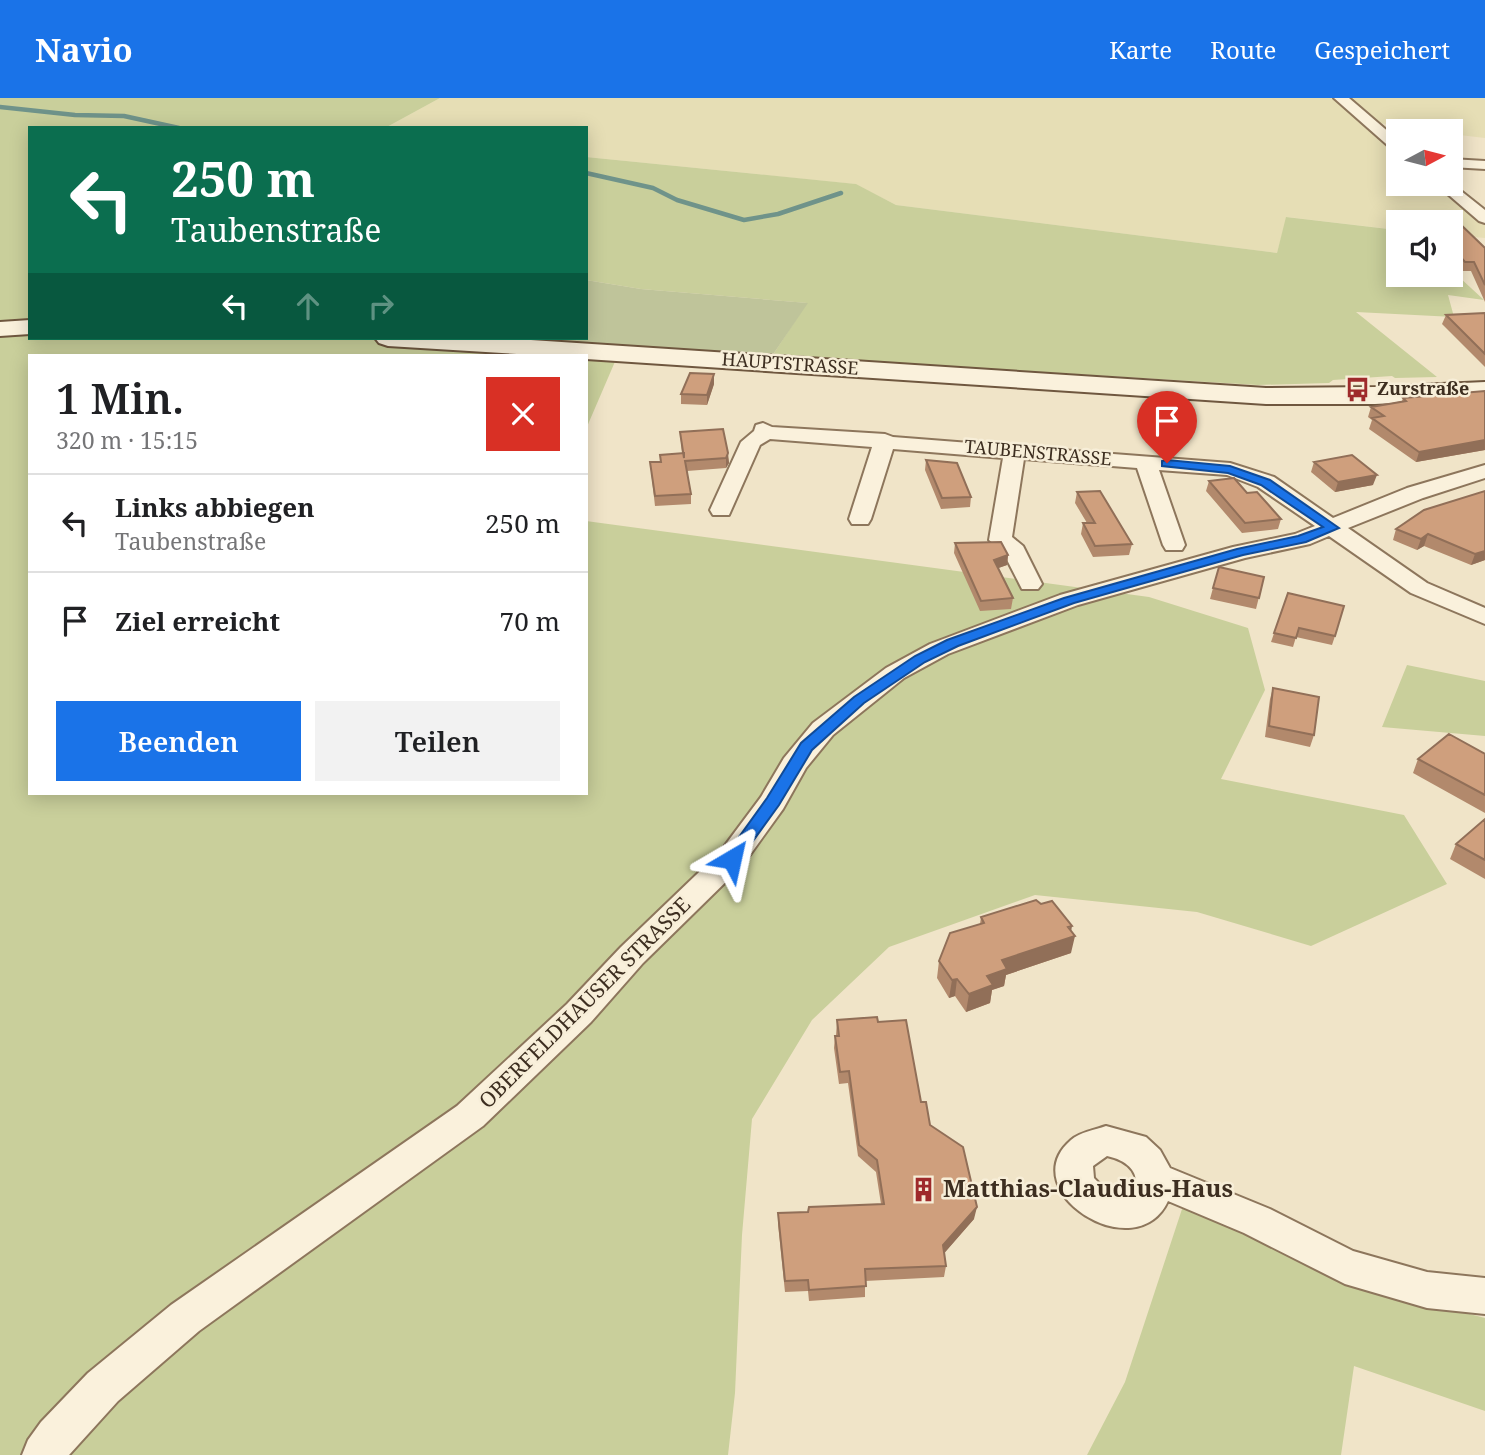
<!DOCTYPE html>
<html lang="de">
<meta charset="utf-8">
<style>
:root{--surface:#fff;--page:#f2f2f2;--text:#202124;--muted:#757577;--line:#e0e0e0;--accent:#1a73e8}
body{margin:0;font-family:"Noto Serif",serif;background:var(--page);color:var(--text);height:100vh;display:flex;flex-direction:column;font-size:26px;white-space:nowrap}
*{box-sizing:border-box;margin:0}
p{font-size:23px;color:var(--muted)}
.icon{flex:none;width:38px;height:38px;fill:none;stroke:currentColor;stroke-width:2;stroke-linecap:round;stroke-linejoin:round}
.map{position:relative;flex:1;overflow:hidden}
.side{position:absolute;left:28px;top:256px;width:560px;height:441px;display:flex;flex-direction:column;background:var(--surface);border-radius:0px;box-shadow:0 4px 18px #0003}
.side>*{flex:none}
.banner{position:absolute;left:28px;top:28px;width:560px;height:214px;border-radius:0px;box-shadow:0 4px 18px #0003;background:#0b6e4f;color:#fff;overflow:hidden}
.needle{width:46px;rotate:83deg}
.buttons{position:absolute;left:1386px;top:21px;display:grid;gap:14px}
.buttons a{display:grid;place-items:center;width:77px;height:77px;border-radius:0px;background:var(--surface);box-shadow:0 4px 18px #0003;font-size:35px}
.pin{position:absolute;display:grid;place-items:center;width:60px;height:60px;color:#fff;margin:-72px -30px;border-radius:50% 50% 50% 0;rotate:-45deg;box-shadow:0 0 7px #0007}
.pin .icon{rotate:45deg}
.me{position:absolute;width:77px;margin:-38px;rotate:36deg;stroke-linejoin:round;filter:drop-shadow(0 0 5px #0008)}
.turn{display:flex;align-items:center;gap:24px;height:147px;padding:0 28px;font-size:32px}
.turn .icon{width:91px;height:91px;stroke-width:2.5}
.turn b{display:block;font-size:49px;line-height:60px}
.lanes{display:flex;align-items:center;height:66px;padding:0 28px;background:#0003;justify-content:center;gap:35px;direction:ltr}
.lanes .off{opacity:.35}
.round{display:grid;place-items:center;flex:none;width:74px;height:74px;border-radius:0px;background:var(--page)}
.overview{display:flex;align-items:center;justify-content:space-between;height:119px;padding:0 28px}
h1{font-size:42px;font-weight:600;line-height:52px}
.primary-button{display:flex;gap:14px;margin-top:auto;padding:14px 28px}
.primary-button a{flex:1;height:80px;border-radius:0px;background:var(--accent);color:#fff;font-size:28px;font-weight:600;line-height:80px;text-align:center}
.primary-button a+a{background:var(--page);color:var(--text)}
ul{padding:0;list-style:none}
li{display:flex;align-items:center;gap:21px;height:98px;padding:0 28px;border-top:2px solid var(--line)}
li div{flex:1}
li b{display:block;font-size:26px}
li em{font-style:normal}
header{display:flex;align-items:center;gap:42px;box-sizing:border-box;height:98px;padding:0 35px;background:var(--accent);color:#fff}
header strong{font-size:33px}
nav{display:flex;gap:38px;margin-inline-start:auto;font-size:24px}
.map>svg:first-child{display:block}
.farmland{fill:#e6deb5}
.green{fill:#c9cf9b}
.cemetery{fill:#bfc49a}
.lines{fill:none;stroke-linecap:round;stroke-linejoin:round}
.stream{stroke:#6f938a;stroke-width:4.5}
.street-casing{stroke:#8d765c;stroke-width:4}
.secondary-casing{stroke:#6f573f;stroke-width:4}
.street{fill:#faf1dc;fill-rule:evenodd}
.secondary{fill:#faf1dc;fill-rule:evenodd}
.wall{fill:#b2896c}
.shaded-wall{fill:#916f58}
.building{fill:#cf9f7d;stroke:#916f58;stroke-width:2}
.route{fill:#1a73e8;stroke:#114b97;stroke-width:2}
.labels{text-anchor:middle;stroke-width:5;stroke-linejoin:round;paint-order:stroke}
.far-street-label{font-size:18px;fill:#3d2e20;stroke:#f7eed8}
.far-poi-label{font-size:18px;font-weight:bold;fill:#3d2e20;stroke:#f7eed8;text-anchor:start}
.street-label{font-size:21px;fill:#3d2e20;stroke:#f7eed8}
.near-poi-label{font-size:24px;font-weight:bold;fill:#3d2e20;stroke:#f7eed8;text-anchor:start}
</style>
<header>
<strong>Navio</strong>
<nav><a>Karte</a><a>Route</a><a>Gespeichert</a></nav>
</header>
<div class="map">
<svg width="1485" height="1357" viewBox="0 0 1485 1357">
<rect width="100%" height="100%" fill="#f0e4c8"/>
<path class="farmland" d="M 440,0 L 1336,0 L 1398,52 L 1398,86 L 1437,86 L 1485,127 L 1485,140 L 1451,137 L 1451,124 L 1398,124 L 1398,132 L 1287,119 L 1277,155 L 896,107 L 855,86 L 586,59 L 586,30 L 385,30 Z
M 1347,0 L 1485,0 L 1485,40 L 1451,36 L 1451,33 L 1377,25 Z"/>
<path class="green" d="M 0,0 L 440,0 L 385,30 L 30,30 L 30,240 L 462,240 L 459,244 L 617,259 L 586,331 L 586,257 L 30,257 L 30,695 L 586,695 L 586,423 L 1149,499 L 1248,530 L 1265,592 L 1221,681 L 1404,717 L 1447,786 L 1311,848 L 1197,814 L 1035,797 L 889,849 L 812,922 L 752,1021 L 742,1137 L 735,1295 L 728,1357 L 0,1357 Z
M 586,59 L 856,86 L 896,107 L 1277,155 L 1286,119 L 1397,132 L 1393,169 L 1398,170 L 1398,177 L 1458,178 L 1484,202 L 1448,197 L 1454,219 L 1356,214 L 1437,279 L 1395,280 L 1392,278 L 1333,282 L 1329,285 L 1258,287 L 789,259 L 756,263 L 774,255 L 807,205 L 641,191 L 586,182 Z
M 1407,567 L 1485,583 L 1485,638 L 1382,629 Z
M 1184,1105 L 1366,1189 L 1485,1220 L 1485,1313 L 1354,1268 L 1341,1357 L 1087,1357 L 1125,1284 Z"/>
<path class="cemetery" d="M 586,182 L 641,191 L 808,205 L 774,255 L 756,263 L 459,245 L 462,240 L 586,240 Z"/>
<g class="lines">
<path class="stream" d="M 0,9 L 75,17 L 124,18 L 179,30
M 586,75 L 653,90 L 677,102 L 744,122 L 778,116 L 841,95"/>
<defs>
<path id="street" d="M 1334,0 L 1349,0 L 1398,42 L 1398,53 L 1393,52 Z
M 1451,61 L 1485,63 L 1485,71 L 1451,69 Z
M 1451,85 L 1485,112 L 1485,125 L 1479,123 L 1436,86 Z
M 763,325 L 772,329 L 885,336 L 893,339 L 1230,365 L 1274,379 L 1333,420 L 1407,390 L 1485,367 L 1485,380 L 1423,400 L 1348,430 L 1427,485 L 1485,510 L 1485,526 L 1411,495 L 1329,438 L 1310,446 L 1245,460 L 1078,507 L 948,556 L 904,580 L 833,637 L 806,670 L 783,711 L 742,768 L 643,865 L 591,924 L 483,1028 L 199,1233 L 118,1303 L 69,1357 L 22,1357 L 28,1342 L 41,1324 L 88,1275 L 171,1207 L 457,1008 L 567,906 L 621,849 L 720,754 L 761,699 L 784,660 L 813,625 L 886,570 L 930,546 L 1060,497 L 1233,449 L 1295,436 L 1315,428 L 1258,389 L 1227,377 L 1159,372 L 1185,447 L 1182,452 L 1166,452 L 1163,447 L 1137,370 L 1024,361 L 1012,439 L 1023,448 L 1042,486 L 1038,491 L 1022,491 L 1002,452 L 989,442 L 1003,360 L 893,351 L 871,421 L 868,426 L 852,426 L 849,421 L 872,349 L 770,341 L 760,347 L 729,417 L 713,417 L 710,412 L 741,344 L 754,333 L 756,327 Z
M 1106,1028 L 1146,1039 L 1160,1052 L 1170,1070 L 1270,1111 L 1353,1153 L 1427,1174 L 1485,1180 L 1485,1216 L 1427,1210 L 1345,1186 L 1244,1135 L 1168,1103 C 1136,1172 1012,1093 1071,1042 C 1080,1034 1095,1032 1106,1028 ZM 1107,1058 C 1159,1069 1132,1123 1094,1080 L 1093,1068 Z"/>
<path id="secondary" d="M 30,222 L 30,236 L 0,238 L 0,224 Z
M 375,240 L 500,240 L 1266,290 L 1375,289 L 1485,284 L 1485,300 L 1375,306 L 1266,306 L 586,261 L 586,257 L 534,257 L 388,248 L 379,245 Z"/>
</defs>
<use href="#street" class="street-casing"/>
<use href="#secondary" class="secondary-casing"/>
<use href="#street" class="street"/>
<use href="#secondary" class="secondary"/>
</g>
<path class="wall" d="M 1457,123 L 1485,150 L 1485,204 L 1471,173 L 1462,173 L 1451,160 L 1451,133 L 1455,133 Z
M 1485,215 L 1485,269 L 1442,226 L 1446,217 Z
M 714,276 L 714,286 L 707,307 L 681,306 L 681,296 Z
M 1485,293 L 1485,352 L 1416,364 L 1369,331 L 1372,322 L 1368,319 L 1371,309 L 1402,303 L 1403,300 Z
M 723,331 L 729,365 L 726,370 L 687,373 L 691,396 L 691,406 L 655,408 L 650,364 L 660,364 L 682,355 L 680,334 Z
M 926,362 L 971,399 L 970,409 L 941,411 L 925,372 Z
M 1314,364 L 1373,387 L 1335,394 L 1311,374 Z
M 1209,383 L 1247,395 L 1281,421 L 1278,431 L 1242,435 L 1206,393 Z
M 1485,393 L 1485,462 L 1471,467 L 1424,448 L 1417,452 L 1393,442 L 1396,431 Z
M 1077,394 L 1132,446 L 1129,457 L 1093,459 L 1081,436 L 1083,425 L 1087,425 L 1075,405 Z
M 955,445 L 1008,457 L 1007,467 L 998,470 L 1013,500 L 1011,511 L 980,513 L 954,455 Z
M 1264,479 L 1256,511 L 1210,501 L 1213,490 Z
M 1288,495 L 1335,538 L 1332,547 L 1296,539 L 1293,549 L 1271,544 Z
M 1273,590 L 1314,637 L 1310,649 L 1265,639 L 1270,601 Z
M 1485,656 L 1485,715 L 1413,675 L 1418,661 Z
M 1485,721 L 1485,781 L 1450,761 L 1456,746 Z
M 981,819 L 1071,833 L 1071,855 L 1006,877 L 1004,888 L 992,892 L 990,905 L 966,914 L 955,898 L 949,900 L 937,880 L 939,863 L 980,826 Z
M 837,922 L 878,924 L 921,1004 L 930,1027 L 974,1121 L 944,1155 L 946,1168 L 944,1179 L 865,1183 L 865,1199 L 809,1203 L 808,1193 L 785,1194 L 778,1126 L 778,1115 L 808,1114 L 881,1106 L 876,1074 L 858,1058 L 848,985 L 839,986 L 834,950 L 835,938 L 836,938 Z"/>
<path class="shaded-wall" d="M 714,276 L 714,286 L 707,307 L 707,297 Z
M 1485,342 L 1485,352 L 1416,364 L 1419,354 Z
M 728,355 L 729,365 L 726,370 L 726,360 Z
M 1377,377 L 1373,387 L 1335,394 L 1338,384 Z
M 1428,436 L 1424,448 L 1417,452 L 1421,441 Z
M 1485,453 L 1485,462 L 1471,467 L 1475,456 Z
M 1008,457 L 1007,467 L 993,472 L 994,462 Z
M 1072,828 L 1070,840 L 1075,838 L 1071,855 L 1006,877 L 1004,888 L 992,892 L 990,905 L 966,914 L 969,896 L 1002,862 Z
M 957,881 L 955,898 L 949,900 L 952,882 Z
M 977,1109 L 974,1121 L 941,1159 L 943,1147 Z"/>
<path class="building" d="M 1457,123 L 1485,150 L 1485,187 L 1474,164 L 1465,164 L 1451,148 L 1451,133 L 1460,133 Z
M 1485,215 L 1485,256 L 1446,217 Z
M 690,275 L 714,276 L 707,297 L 681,296 Z
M 1485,293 L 1485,342 L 1419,354 L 1372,320 L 1384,318 L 1371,309 L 1406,303 L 1403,300 Z
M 723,331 L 728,355 L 726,360 L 685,363 L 691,396 L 655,398 L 650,364 L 661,364 L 660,357 L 684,355 L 684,360 L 680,334 Z
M 1352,357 L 1377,377 L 1338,384 L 1314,364 Z
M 926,362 L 957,365 L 971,399 L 942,400 Z
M 1234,380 L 1247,395 L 1257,394 L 1281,421 L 1245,425 L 1209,383 Z
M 1100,393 L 1132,446 L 1095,448 L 1083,425 L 1095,425 L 1077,394 Z
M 1485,393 L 1485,453 L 1475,456 L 1428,436 L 1421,441 L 1396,431 L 1424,412 Z
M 1001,444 L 1008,457 L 994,462 L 1013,500 L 981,503 L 955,445 Z
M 1219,469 L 1264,479 L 1259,500 L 1213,490 Z
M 1288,495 L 1344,508 L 1335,538 L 1299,530 L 1296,540 L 1274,535 Z
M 1273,590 L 1319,599 L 1314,637 L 1269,628 Z
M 1449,636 L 1485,656 L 1485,697 L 1418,661 Z
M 1485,721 L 1485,762 L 1456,746 Z
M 1036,802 L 1041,806 L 1052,803 L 1072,828 L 1068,829 L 1075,838 L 1002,862 L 1007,871 L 987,878 L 993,887 L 969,896 L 957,881 L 952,882 L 939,863 L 950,835 L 984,825 L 981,819 Z
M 877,919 L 878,924 L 906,922 L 921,1004 L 926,1004 L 930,1027 L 963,1049 L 977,1109 L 943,1147 L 946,1168 L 865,1171 L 866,1188 L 809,1192 L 808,1182 L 785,1183 L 778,1115 L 808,1114 L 809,1109 L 884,1106 L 877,1062 L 859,1047 L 849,973 L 840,974 L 835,938 L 839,938 L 837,922 Z"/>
<path class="route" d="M 1167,362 L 1230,368 L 1270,382 L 1339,430 L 1306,444 L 1243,457 L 1074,505 L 958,548 L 925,564 L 864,605 L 812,652 L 779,707 L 737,765 L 726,765 L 723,761 L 726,757 L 767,700 L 801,645 L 854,599 L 915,558 L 947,542 L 1064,500 L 1237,451 L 1298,438 L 1323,429 L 1261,387 L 1228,375 L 1162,368 L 1162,363 Z"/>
<defs>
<symbol id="bus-bare" viewBox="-9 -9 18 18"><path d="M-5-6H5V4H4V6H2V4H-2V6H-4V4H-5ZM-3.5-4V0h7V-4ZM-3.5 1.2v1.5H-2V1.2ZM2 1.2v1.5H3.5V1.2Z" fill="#9e2a2b" stroke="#f7eed8" stroke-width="2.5" paint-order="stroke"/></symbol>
<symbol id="building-bare" viewBox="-9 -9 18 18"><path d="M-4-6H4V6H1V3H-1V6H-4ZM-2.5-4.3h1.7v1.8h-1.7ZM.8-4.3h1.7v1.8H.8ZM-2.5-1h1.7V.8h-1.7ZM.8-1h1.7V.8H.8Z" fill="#9e2a2b" stroke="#f7eed8" stroke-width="2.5" paint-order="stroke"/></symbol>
</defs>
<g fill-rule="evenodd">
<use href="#bus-bare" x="1340" y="274" width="35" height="35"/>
<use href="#building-bare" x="906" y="1074" width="35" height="35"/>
</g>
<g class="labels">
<g class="far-street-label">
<text transform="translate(790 266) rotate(4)" y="6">HAUPTSTRASSE</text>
<text transform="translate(1038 355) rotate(5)" y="6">TAUBENSTRASSE</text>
</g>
<g class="far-poi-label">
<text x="1377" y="297">Zurstraße</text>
</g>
<g class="street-label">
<text transform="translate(585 905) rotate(-45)" y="7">OBERFELDHAUSER STRASSE</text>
</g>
<g class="near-poi-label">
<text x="943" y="1099">Matthias-Claudius-Haus</text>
</g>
</g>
</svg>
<div class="buttons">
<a><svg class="needle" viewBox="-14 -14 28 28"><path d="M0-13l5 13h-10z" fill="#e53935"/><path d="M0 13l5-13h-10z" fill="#757577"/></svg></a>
<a><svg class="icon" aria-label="sound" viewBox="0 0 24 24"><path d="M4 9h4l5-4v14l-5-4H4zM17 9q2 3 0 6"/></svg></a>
</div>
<div class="pin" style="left:1167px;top:365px;background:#d93025"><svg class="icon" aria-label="arrive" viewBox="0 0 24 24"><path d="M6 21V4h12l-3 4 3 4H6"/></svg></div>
<svg class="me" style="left:732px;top:761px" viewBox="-20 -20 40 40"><path d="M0-17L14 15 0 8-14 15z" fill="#1a73e8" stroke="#fff" stroke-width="4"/></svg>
<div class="banner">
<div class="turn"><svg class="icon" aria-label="left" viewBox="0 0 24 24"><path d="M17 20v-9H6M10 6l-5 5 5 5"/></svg><div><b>250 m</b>Taubenstraße</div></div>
<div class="lanes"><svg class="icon" aria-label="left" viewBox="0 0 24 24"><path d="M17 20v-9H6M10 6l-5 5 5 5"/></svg><svg class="icon off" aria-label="ahead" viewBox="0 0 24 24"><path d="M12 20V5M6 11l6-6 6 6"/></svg><svg class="icon off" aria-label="right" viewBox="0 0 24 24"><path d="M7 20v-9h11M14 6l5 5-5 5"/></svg></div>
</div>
<section class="side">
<div class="overview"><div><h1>1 Min.</h1><p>320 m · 15:15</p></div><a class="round" style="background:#d93025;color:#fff"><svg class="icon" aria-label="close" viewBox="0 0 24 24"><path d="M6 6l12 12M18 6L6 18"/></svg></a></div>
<ul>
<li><svg class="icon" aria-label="left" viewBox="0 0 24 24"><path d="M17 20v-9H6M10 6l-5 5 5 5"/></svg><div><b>Links abbiegen</b><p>Taubenstraße</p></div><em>250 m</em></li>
<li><svg class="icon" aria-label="arrive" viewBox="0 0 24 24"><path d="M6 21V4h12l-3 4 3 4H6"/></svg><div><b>Ziel erreicht</b></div><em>70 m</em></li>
</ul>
<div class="primary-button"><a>Beenden</a><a>Teilen</a></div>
</section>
</div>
